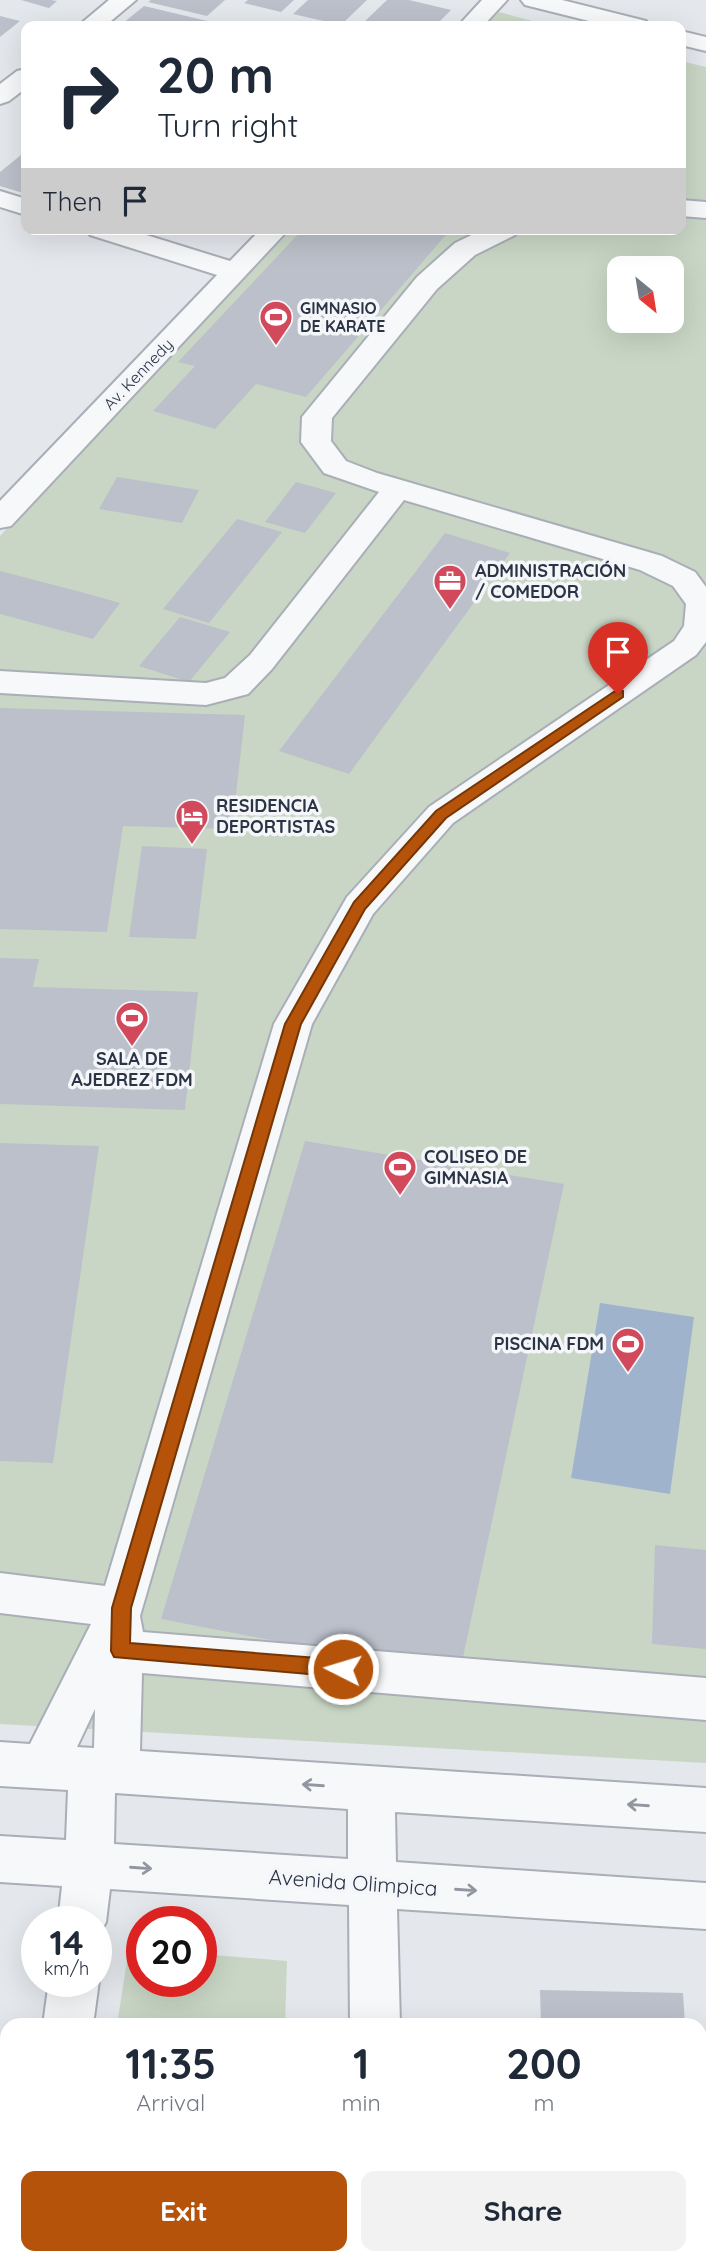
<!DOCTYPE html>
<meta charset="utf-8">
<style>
:root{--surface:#fff;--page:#f2f2f3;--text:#1f2937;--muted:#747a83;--accent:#b45309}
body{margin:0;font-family:Quicksand,sans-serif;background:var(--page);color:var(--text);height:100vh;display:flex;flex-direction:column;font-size:26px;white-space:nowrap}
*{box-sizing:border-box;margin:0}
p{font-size:23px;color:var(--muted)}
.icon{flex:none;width:38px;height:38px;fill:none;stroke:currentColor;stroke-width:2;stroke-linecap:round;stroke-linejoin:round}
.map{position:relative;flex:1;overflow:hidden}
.drawer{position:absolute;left:0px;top:2018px;width:707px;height:247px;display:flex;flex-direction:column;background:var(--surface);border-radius:21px 21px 0 0;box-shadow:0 7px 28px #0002}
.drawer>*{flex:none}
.top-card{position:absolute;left:21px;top:21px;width:665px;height:214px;border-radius:14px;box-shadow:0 7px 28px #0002;background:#fff;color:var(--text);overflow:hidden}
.needle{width:46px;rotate:150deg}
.tools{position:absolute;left:607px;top:256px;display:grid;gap:14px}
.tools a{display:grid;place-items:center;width:77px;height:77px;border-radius:14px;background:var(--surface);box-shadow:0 7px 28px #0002;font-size:35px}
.speed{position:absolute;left:21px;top:1906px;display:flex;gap:14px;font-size:35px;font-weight:700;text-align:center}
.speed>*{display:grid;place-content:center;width:91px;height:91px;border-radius:50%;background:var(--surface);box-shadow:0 7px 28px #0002;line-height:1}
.speed small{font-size:18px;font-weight:400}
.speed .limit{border:10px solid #d22;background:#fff;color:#111}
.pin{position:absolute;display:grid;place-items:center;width:60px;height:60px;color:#fff;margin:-72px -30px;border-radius:50% 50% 50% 0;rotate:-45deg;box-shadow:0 0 7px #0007}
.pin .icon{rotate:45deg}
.me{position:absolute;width:77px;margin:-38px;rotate:275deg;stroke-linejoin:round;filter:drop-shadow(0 0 5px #0008)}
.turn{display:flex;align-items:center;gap:24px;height:147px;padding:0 21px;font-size:32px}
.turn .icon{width:91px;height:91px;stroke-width:2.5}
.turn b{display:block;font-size:49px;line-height:60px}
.then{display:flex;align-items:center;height:66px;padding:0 21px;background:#0003;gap:14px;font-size:26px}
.eta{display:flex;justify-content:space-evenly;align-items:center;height:119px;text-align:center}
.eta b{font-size:42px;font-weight:700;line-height:49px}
.action{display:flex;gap:14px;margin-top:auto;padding:14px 21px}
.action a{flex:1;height:80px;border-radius:14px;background:var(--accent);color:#fff;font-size:28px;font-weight:700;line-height:80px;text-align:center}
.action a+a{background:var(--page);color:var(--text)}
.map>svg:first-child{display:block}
.green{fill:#c9d6c5;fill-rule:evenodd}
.water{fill:#9fb4cc}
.building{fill:#bbc0ca}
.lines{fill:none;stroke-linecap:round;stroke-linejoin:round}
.minor-casing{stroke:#a9aeb7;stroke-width:4}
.minor{fill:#f7f8fa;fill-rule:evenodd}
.oneway{stroke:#9196a0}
.route{fill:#b45309;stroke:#753606;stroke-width:2}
.labels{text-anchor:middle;stroke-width:7;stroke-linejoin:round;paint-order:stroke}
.far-poi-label{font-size:16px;font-weight:bold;fill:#2b3445;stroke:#f4f6f9;text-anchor:start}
.far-street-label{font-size:16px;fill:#2b3445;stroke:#f4f6f9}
.poi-label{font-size:18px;font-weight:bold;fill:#2b3445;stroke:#f4f6f9;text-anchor:start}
.near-street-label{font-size:21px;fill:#2b3445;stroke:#f4f6f9}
</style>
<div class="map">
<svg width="706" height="2263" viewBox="0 0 706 2263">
<rect width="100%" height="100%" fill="#e4e7ec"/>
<path class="green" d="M 499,12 L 551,26 L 485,26 Z
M 681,61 L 706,67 L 706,1763 L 0,1724 L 0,536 L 292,229 L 681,229 ZM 620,268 L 672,268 L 672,320 L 620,320 Z
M 129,1948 L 142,1949 L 142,1981 L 201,1981 L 201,1954 L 287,1961 L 285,2025 L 117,2025 Z
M 84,2258 L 279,2258 L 279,2263 L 83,2263 Z"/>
<path class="water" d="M 600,1303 L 694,1317 L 670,1494 L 571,1478 Z"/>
<path class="building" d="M 21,0 L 51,0 L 57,1 L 49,8 Z
M 151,0 L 225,0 L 207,16 L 148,2 Z
M 248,0 L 294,0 L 281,12 L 244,3 Z
M 308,0 L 367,0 L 341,25 L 293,14 Z
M 387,0 L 409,0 L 451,10 L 435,26 L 360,26 Z
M 144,6 L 207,21 L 201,26 L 122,24 Z
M 0,16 L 20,21 L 0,37 Z
M 26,151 L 26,194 L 0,186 L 0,172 Z
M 303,229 L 451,229 L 306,397 L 256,384 L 215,429 L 153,411 L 195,366 L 178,362 Z
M 117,477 L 199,490 L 182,523 L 99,509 Z
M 296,482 L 336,493 L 305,533 L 265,522 Z
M 237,519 L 282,532 L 209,623 L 163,609 Z
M 445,533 L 510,553 L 349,774 L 279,751 Z
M 0,571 L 81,592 L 120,603 L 93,639 L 0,614 Z
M 180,617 L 230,632 L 189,682 L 139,666 Z
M 0,708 L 245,715 L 232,829 L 123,826 L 107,932 L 0,929 Z
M 142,846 L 207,849 L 196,939 L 129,937 Z
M 0,958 L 39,959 L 33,987 L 198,992 L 185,1110 L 0,1104 Z
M 305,1141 L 564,1184 L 459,1676 L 161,1619 Z
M 0,1143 L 99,1146 L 53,1463 L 0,1461 Z
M 655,1545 L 706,1550 L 706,1649 L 652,1644 Z
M 540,1990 L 683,1993 L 685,2025 L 541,2025 Z
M 700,2221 L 706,2221 L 706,2263 L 672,2263 L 672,2258 L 700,2258 Z
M 422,2258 L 615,2258 L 615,2263 L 422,2263 Z"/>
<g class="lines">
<defs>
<path id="minor" d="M 109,0 L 136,0 L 105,26 L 78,26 Z
M 482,0 L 507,0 L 483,26 L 458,26 Z
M 521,0 L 562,0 L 646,21 L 649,26 L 609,26 L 525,5 Z
M 681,31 L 706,37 L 706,51 L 681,45 Z
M 26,69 L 26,88 L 9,101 L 0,104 L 0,84 L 17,71 Z
M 0,191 L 26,199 L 26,215 L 0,207 Z
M 681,200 L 706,202 L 706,218 L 681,216 Z
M 86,229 L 127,229 L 230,261 L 261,229 L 289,229 L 11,526 L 0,528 L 0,501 L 217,275 L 90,235 Z
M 484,229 L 519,229 L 515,235 L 475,255 L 437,289 L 332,418 L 331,441 L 346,461 L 377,473 L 662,556 L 695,572 L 706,587 L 706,642 L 696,655 L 453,823 L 373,914 L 312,1024 L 140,1616 L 143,1632 L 706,1678 L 706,1720 L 142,1673 L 140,1751 L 706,1788 L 706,1832 L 395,1812 L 396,1862 L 706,1883 L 706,1929 L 397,1909 L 400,2025 L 350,2025 L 349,1905 L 110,1889 L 106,1922 L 96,1940 L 96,1922 L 58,1922 L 62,1886 L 0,1882 L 0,1836 L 66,1840 L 68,1790 L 0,1786 L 0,1742 L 30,1744 L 91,1624 L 0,1613 L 0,1573 L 105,1586 L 274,1024 L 347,897 L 429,807 L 674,641 L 684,626 L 686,604 L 673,586 L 640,570 L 404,500 L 272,669 L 248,694 L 206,705 L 0,693 L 0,671 L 206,683 L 225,678 L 250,655 L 379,492 L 324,473 L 301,442 L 302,417 L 417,277 L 455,243 ZM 95,1709 L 94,1748 L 77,1747 ZM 115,1793 L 348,1809 L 348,1859 L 114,1844 Z
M 96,1975 L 99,1981 L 93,2025 L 43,2025 L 49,1981 L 96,1981 Z
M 10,2258 L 64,2258 L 63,2263 L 9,2263 Z
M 352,2258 L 405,2258 L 406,2263 L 352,2263 Z"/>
</defs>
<use href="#minor" class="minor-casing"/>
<use href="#minor" class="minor"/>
</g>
<defs><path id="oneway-shaft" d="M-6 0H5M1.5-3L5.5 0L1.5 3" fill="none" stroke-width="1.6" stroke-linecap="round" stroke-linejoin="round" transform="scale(1.75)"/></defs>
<g class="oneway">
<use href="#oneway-shaft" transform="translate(313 1785) rotate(-176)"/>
<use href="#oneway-shaft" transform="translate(638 1805) rotate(-176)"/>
<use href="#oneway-shaft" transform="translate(141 1868) rotate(4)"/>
<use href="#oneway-shaft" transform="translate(466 1890) rotate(4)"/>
</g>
<path class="route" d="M 618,689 L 623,691 L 623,697 L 446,818 L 365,909 L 301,1024 L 131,1608 L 130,1643 L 343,1660 L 350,1663 L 353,1669 L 350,1675 L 343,1677 L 114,1657 L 111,1651 L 112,1608 L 285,1024 L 354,902 L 436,811 Z"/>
<defs>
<symbol id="stadium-pin" viewBox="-11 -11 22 30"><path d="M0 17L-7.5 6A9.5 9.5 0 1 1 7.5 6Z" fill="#d1495b" stroke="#f4f6f9"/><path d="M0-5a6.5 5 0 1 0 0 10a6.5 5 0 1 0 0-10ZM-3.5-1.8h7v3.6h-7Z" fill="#fff"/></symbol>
<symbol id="office-pin" viewBox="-11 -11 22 30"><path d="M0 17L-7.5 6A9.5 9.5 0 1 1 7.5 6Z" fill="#d1495b" stroke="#f4f6f9"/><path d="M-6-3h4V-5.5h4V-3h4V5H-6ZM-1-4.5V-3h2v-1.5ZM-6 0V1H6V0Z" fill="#fff"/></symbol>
<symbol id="hotel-pin" viewBox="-11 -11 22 30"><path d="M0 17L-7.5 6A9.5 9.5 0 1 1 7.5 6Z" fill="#d1495b" stroke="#f4f6f9"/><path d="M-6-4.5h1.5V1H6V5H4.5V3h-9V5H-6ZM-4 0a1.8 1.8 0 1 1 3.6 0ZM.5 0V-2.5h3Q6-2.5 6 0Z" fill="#fff"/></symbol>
</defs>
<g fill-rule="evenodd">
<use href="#stadium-pin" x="257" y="298" width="38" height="52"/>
<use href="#office-pin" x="431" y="562" width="38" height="52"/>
<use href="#hotel-pin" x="173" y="797" width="38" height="52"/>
<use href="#stadium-pin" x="113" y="999" width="38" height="52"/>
<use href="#stadium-pin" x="381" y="1148" width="38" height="52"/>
<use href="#stadium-pin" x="609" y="1325" width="38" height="52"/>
</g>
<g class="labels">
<g class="far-poi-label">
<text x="300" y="314">GIMNASIO<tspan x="300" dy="18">DE KARATE</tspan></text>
</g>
<g class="far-street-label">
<text transform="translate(138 374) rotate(-46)" y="6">Av. Kennedy</text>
</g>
<g class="poi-label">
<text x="475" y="577">ADMINISTRACIÓN<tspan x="475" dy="21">/ COMEDOR</tspan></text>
<text x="216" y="812">RESIDENCIA<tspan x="216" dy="21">DEPORTISTAS</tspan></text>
<text x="132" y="1065" text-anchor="middle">SALA DE<tspan x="132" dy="21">AJEDREZ FDM</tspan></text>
<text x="424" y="1163">COLISEO DE<tspan x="424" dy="21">GIMNASIA</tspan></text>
<text x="604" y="1350" text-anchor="end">PISCINA FDM</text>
</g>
<g class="near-street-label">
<text transform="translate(353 1883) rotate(4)" y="7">Avenida Olimpica</text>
</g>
</g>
</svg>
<div class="tools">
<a><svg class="needle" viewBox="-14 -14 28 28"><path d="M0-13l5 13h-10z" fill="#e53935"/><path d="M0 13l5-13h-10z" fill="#747a83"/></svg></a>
</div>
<div class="speed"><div>14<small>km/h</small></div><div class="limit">20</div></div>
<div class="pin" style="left:618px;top:694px;background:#d93025"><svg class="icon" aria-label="arrive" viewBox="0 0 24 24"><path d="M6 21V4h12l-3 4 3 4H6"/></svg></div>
<svg class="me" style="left:343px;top:1669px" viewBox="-20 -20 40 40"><circle r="17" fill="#b45309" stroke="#fff" stroke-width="3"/><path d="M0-11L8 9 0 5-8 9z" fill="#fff"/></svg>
<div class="top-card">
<div class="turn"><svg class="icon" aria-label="right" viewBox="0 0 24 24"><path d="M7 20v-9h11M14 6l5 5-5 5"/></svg><div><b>20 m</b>Turn right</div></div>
<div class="then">Then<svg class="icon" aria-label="arrive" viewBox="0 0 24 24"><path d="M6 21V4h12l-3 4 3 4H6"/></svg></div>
</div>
<section class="drawer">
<div class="eta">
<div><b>11:35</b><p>Arrival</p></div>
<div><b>1</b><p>min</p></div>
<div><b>200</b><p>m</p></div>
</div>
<div class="action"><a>Exit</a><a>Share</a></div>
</section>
</div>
